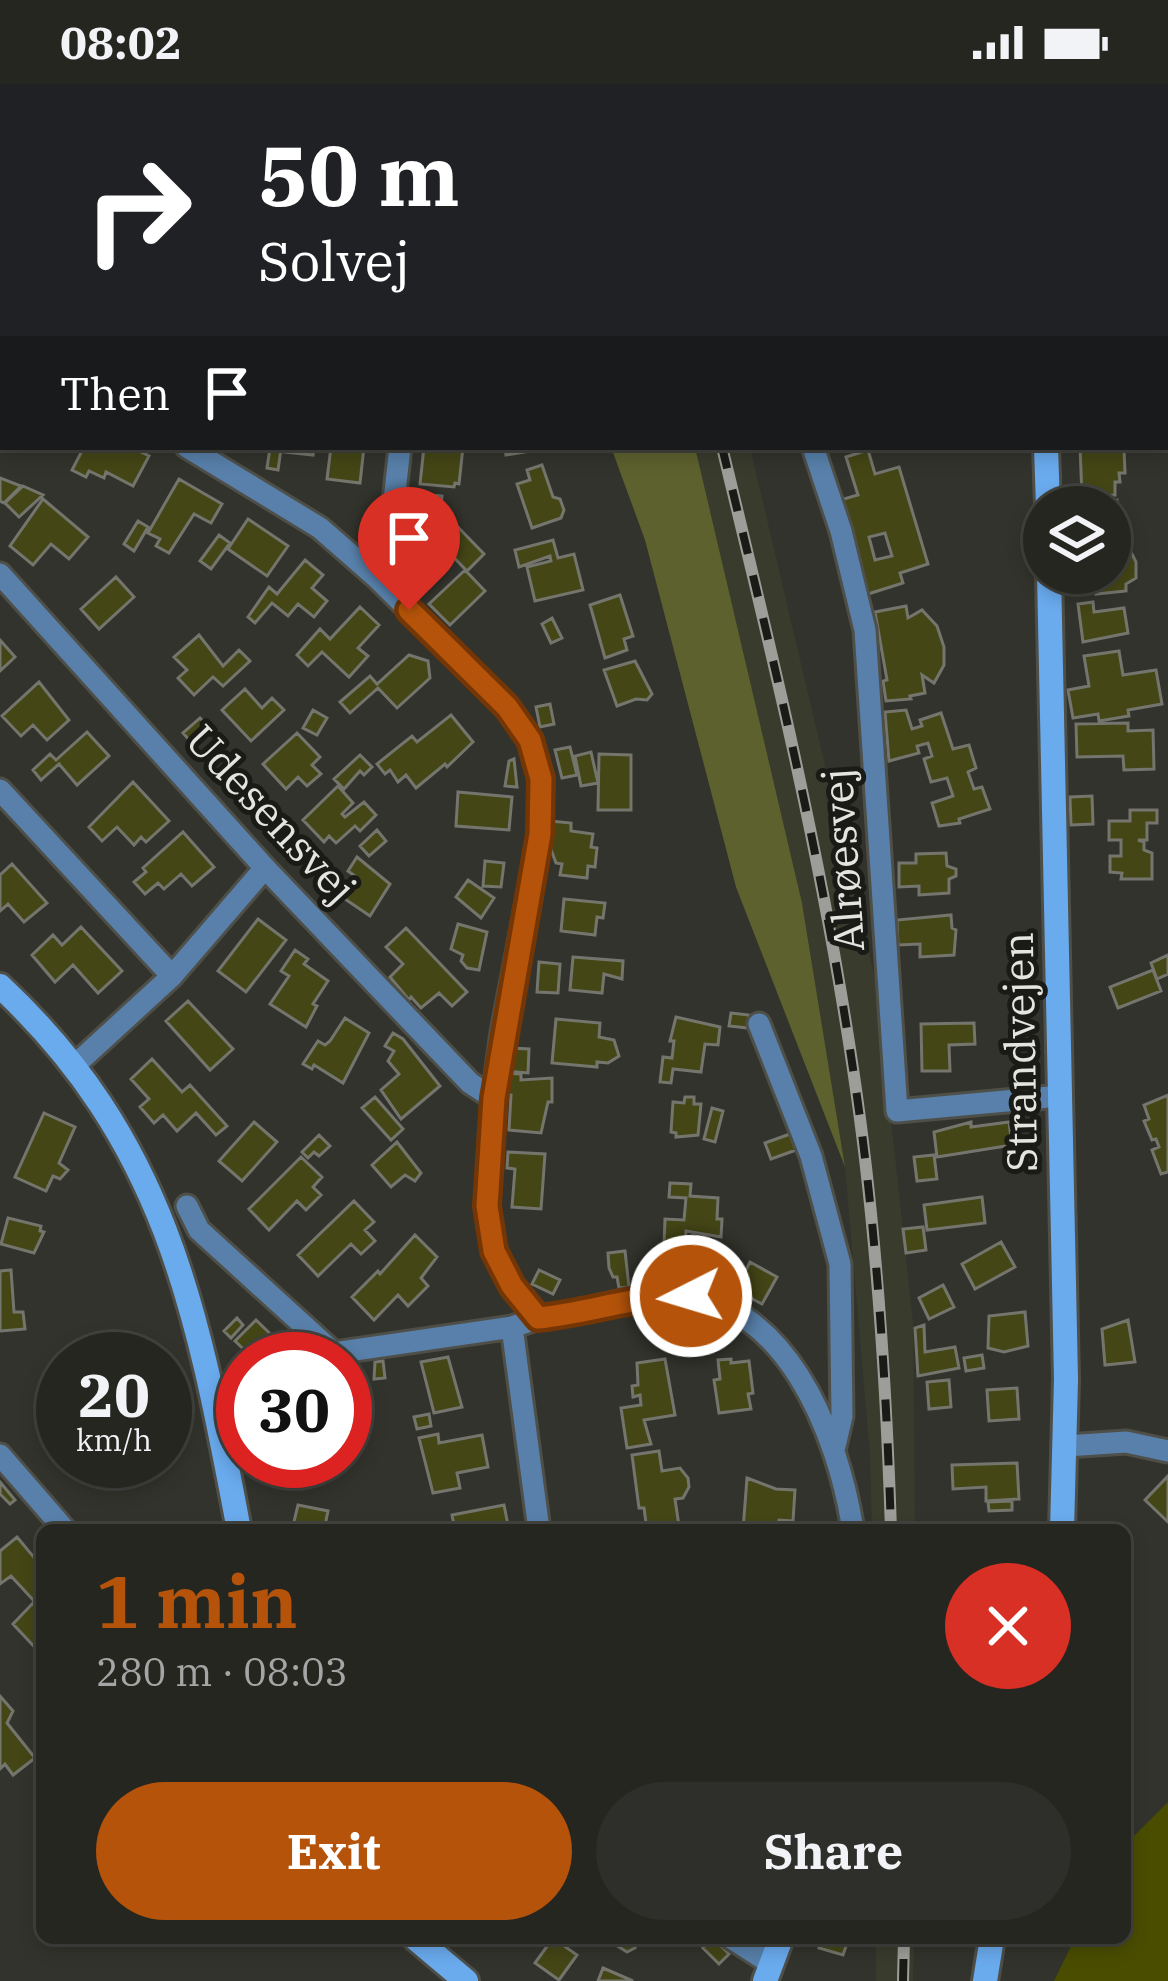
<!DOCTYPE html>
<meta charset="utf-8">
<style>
:root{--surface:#262621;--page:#2e2e2a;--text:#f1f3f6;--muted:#a4a5a5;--line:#42433f;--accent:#b45309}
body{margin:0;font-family:"IBM Plex Serif",serif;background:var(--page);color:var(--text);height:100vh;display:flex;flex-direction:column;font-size:45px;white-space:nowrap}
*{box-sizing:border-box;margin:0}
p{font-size:39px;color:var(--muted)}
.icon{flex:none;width:66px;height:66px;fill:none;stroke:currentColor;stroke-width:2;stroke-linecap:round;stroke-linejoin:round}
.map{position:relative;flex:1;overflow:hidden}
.sheet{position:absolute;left:36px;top:1440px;width:1095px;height:420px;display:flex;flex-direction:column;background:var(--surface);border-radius:18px;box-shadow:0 6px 18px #0003,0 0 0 3px var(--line)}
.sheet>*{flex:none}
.hud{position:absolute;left:0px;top:0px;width:1170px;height:366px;box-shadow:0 6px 18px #0003,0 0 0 3px var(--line);background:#202124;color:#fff;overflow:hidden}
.controls{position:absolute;left:1023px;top:402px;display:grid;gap:24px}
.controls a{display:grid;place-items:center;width:108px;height:108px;border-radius:50%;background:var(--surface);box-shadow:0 6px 18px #0003,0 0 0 3px var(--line);font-size:60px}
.speed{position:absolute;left:36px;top:1248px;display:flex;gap:24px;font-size:60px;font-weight:700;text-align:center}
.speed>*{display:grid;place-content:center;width:156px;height:156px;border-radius:50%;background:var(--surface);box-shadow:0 6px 18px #0003,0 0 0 3px var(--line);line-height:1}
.speed small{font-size:30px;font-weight:400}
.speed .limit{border:18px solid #d22;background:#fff;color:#111}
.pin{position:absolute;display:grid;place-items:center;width:102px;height:102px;color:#fff;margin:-123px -51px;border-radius:50% 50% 50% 0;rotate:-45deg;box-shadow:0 0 12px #0007}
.pin .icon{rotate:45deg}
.me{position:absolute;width:132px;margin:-66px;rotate:265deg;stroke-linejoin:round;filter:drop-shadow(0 0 9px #0008)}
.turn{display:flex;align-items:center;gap:42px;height:252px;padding:0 60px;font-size:54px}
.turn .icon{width:156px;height:156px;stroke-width:2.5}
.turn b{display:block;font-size:84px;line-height:102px}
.then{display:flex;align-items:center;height:114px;padding:0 60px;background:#0003;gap:24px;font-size:45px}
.round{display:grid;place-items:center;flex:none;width:126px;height:126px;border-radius:63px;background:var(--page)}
.headline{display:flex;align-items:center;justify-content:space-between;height:204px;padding:0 60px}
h1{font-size:72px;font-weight:700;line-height:90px;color:var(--accent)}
.primary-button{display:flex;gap:24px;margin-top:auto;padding:24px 60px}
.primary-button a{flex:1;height:138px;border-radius:72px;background:var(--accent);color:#fff;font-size:48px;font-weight:700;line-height:138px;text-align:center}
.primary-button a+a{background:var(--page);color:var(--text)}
.status{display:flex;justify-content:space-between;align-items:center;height:84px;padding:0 60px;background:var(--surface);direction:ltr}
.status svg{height:33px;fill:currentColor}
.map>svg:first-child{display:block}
.built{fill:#393b2d}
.green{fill:#5d612e}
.water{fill:#4a4d00}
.building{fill:#444616;stroke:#74756d;stroke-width:3;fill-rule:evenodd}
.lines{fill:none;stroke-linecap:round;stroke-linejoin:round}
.street-casing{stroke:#4e4f49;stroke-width:27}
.secondary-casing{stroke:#4e4f49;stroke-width:30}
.street{stroke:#5880aa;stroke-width:21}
.secondary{stroke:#6aabee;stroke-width:24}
.rail-casing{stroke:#9d9e99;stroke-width:12}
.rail{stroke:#1a1a17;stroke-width:8;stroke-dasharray:22;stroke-linecap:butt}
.route-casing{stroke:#753606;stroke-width:30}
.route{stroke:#b45309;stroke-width:21}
.labels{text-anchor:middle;stroke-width:10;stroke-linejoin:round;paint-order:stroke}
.street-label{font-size:42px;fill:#e4e5e0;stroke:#1a1a17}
</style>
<div class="status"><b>08:02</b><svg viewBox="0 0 49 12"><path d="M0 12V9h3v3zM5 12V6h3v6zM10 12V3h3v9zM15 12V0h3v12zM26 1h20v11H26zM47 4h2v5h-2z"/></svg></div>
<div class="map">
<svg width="1168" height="1897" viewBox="0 0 1168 1897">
<rect width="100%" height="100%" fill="#32332c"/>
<path class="built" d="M 695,363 L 750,363 L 876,898 L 913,1238 L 915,1446 L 872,1446 L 870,1371 L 845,1083 L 802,819 Z
M 876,1854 L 914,1854 L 913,1897 L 876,1897 Z"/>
<path class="green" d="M 301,0 L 610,0 L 611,3 L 307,3 Z
M 611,363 L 695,363 L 802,819 L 845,1083 L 736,803 L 645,456 Z"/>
<path class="water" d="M 1168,1718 L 1168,1897 L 1054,1897 L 1075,1854 L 1125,1854 L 1125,1767 L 1134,1752 Z"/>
<path class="building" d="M 37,0 L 86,0 L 37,3 Z
M 360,0 L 411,0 L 410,3 Z
M 723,0 L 787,0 L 788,3 L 718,3 Z
M 0,167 L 3,168 L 0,229 Z
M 84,363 L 131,363 L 149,372 L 133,402 L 106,388 L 104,394 L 89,387 L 86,393 L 72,386 Z
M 285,363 L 314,363 L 313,371 L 284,368 Z
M 331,363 L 364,363 L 360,399 L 327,395 Z
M 424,363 L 463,363 L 459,400 L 455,399 L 454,403 L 420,400 Z
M 505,363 L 543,363 L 543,365 L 506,371 Z
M 1080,363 L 1124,365 L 1125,389 L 1119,389 L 1120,398 L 1115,398 L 1115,411 L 1082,412 Z
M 270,364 L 281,365 L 278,386 L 267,384 Z
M 868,366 L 875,390 L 899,383 L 928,480 L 900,489 L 903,499 L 868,510 L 840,416 L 858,411 L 846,373 ZM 885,449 L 892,472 L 875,476 L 869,453 Z
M 542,381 L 553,413 L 560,415 L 564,426 L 561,434 L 532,444 L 517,400 L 530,396 L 527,386 Z
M 0,394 L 21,402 L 4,419 L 0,417 Z
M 179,395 L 222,420 L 211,439 L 194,430 L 169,469 L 156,462 L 160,455 L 148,449 Z
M 23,402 L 43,411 L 19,433 L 5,419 Z
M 421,410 L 442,412 L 439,442 L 418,440 Z
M 43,415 L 88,453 L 69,475 L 51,460 L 33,481 L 10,462 Z
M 1117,416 L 1116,450 L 1110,450 L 1110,423 L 1084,423 L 1084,417 Z
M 248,435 L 288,462 L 267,492 L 228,465 Z
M 138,437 L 148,443 L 134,467 L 124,460 Z
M 456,441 L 484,470 L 467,487 L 439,458 Z
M 219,451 L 230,459 L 211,485 L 200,477 Z
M 553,456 L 558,474 L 574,470 L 583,506 L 535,517 L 527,483 L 551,477 L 550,472 L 519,483 L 515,466 Z
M 1123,462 L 1124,469 L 1131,468 L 1136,478 L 1136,494 L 1126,500 L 1126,507 L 1096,510 L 1094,489 L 1110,489 L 1110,463 Z
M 305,476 L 323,491 L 312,504 L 327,517 L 314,533 L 298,520 L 288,532 L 272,519 L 255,539 L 248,533 L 269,503 L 277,510 Z
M 465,486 L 485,507 L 450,541 L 429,520 Z
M 116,493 L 134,513 L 99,545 L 81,525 Z
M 620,511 L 633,552 L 624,555 L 627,566 L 605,574 L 590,521 Z
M 1093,518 L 1094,528 L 1124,524 L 1128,549 L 1083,558 L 1078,520 Z
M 906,522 L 908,534 L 922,526 L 937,542 L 944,563 L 944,581 L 934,599 L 922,591 L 925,609 L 910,612 L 911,615 L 886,617 L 883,597 L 887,596 L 875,528 Z
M 360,523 L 379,541 L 358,564 L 368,572 L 349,593 L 322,568 L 308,582 L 297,571 L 320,545 L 330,555 Z
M 552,534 L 562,554 L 551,559 L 542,540 Z
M 199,551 L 223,582 L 239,566 L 250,577 L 223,602 L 213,593 L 194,611 L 178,594 L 187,586 L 174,573 Z
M 0,556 L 15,573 L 0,587 Z
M 1119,567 L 1123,591 L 1156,586 L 1162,620 L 1128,626 L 1129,632 L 1099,637 L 1098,630 L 1073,634 L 1068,606 L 1089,602 L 1084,572 Z
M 409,571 L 428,577 L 430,594 L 397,624 L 378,604 L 350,629 L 340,618 L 370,592 L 377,600 Z
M 635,577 L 652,610 L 647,616 L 636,615 L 617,622 L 604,586 Z
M 39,598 L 69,636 L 47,656 L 33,641 L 21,652 L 2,632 Z
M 245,605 L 262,624 L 272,614 L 284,626 L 251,657 L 222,626 Z
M 550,620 L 554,640 L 540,643 L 536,623 Z
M 313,626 L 327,634 L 317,651 L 303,644 Z
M 906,626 L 912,645 L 922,642 L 920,636 L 941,629 L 953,665 L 969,661 L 976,684 L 968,688 L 974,705 L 982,703 L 990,725 L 959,735 L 960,739 L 939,742 L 932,719 L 953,712 L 947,694 L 931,698 L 924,675 L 932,672 L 928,659 L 917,662 L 919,669 L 889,677 L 885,628 Z
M 451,631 L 473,658 L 447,683 L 445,680 L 416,704 L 406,691 L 398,698 L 390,686 L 385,690 L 377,680 L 412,652 L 417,658 Z
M 200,634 L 208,642 L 191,658 L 183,649 Z
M 1128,639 L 1128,647 L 1153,646 L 1154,685 L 1124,686 L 1123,672 L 1077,673 L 1076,640 Z
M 87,648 L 109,672 L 77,701 L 59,680 L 41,696 L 33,686 L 50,670 L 56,676 Z
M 297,649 L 320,673 L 312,681 L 321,690 L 307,702 L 298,693 L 286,705 L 263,680 Z
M 570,663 L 577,691 L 562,694 L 555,666 Z
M 591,668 L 598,699 L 581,702 L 575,672 Z
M 599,670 L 631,671 L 631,726 L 598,726 Z
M 360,671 L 372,683 L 364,691 L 360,687 L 344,705 L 334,695 Z
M 514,675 L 517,703 L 505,702 L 509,677 Z
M 133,698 L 169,737 L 146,758 L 141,753 L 134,761 L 117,743 L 102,757 L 89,743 Z
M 338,702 L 353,719 L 342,730 L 345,733 L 364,718 L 376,731 L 360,747 L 355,742 L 336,759 L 329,752 L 324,758 L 303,736 Z
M 458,708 L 512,713 L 509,746 L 456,742 Z
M 1092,712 L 1093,740 L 1071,741 L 1070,713 Z
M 1130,726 L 1157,726 L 1157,739 L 1147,739 L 1147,756 L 1138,756 L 1144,758 L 1144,766 L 1152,769 L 1152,795 L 1121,795 L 1122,789 L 1110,788 L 1110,772 L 1121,772 L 1121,756 L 1109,756 L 1109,737 L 1130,737 Z
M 550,737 L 571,739 L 571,747 L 593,750 L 591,763 L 597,764 L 595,783 L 588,782 L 587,794 L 560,791 L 562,780 L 556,779 L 549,760 Z
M 377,746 L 386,757 L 369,772 L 360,762 Z
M 183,748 L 214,783 L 192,802 L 181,790 L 164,805 L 158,799 L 145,810 L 134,798 L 146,788 L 143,784 Z
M 946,769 L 947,782 L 956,785 L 956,792 L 949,795 L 949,809 L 919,811 L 919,802 L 899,803 L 899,779 L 916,779 L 916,770 Z
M 357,773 L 390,800 L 370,832 L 342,813 L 355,792 L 348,787 Z
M 485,777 L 504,779 L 501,803 L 483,802 Z
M 12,780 L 47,819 L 24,838 L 8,820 L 0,827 L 0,791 Z
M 468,796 L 494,814 L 481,834 L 456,813 Z
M 564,815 L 605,819 L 603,834 L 597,833 L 595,851 L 561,847 Z
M 951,831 L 952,844 L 956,846 L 954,871 L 920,873 L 920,860 L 898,861 L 897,836 Z
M 258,835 L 286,856 L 246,908 L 218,887 Z
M 458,840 L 487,848 L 479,886 L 467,884 L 461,877 L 463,871 L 451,865 Z
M 81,843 L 122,887 L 98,909 L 73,881 L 55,898 L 32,871 L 53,851 L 62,861 Z
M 406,844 L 467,908 L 452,922 L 439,909 L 421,924 L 411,913 L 409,916 L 390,893 L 403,880 L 386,863 Z
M 295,866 L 308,875 L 304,880 L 328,897 L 313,920 L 317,922 L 306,943 L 270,920 L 289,892 L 281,887 Z
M 1168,871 L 1168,890 L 1157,895 L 1151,879 Z
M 573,873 L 623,877 L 622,895 L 604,890 L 602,909 L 570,906 Z
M 539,878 L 560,880 L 558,909 L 537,908 Z
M 1153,886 L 1161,907 L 1118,924 L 1110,903 Z
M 188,917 L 233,965 L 210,986 L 166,937 Z
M 731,929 L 749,931 L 748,944 L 729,942 Z
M 676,933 L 720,943 L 718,961 L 705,960 L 701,988 L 673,985 L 671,999 L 660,998 L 663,973 L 672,974 L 674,957 L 670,957 Z
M 345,934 L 369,949 L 343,999 L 314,981 L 312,985 L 303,980 L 318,957 L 325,961 L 330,957 Z
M 556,935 L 600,939 L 599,953 L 614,956 L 619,972 L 608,979 L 597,978 L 597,983 L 552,979 Z
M 974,939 L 975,960 L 949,961 L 950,987 L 922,987 L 921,940 Z
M 393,949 L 403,955 L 440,1002 L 401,1035 L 381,1006 L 399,990 L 388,977 L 394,967 L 385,962 Z
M 511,964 L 529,965 L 528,989 L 504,987 L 504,973 Z
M 152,975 L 182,1008 L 190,1001 L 227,1042 L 216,1051 L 196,1029 L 177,1047 L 163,1031 L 154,1039 L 140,1023 L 149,1015 L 131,995 Z
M 504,989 L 521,990 L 521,996 L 552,994 L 552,1018 L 548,1018 L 541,1049 L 509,1046 L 511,1011 L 502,1010 Z
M 1168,1011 L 1168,1088 L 1161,1090 L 1152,1066 L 1159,1063 L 1156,1055 L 1152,1056 L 1144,1037 L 1149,1035 L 1144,1021 Z
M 375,1013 L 403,1045 L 391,1056 L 362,1024 Z
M 685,1013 L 694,1013 L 694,1020 L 701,1020 L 698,1051 L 676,1053 L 676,1049 L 671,1048 L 673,1018 L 684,1019 Z
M 712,1024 L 723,1027 L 715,1058 L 704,1055 Z
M 44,1029 L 75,1043 L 59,1079 L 68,1086 L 60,1095 L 53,1092 L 46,1107 L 15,1093 Z
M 254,1038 L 277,1058 L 242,1097 L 219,1077 Z
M 971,1038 L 971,1043 L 1009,1038 L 1012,1061 L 937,1073 L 934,1048 Z
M 790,1050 L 796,1066 L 771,1075 L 765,1059 Z
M 319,1051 L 330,1062 L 319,1072 L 314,1068 L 308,1074 L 302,1068 Z
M 397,1058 L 421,1089 L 415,1097 L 405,1091 L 391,1103 L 372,1081 Z
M 508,1068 L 545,1070 L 541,1125 L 512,1123 L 515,1085 L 507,1084 Z
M 934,1071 L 937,1095 L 917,1097 L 914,1073 Z
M 301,1073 L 322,1093 L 313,1103 L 321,1111 L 306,1126 L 297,1117 L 269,1146 L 249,1125 Z
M 670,1099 L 691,1100 L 690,1112 L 718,1114 L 717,1135 L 722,1135 L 721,1153 L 686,1147 L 685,1162 L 664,1161 L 665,1135 L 684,1136 L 686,1114 L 669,1113 Z
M 982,1113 L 985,1139 L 927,1146 L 924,1121 Z
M 354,1117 L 374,1138 L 365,1146 L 375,1157 L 361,1170 L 351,1160 L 318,1192 L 298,1171 Z
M 8,1134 L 41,1142 L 40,1147 L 44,1148 L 34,1169 L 1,1160 Z
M 923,1143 L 926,1166 L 906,1169 L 903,1145 Z
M 415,1151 L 437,1173 L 421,1194 L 428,1202 L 408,1222 L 398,1211 L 374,1236 L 352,1213 L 378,1187 L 380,1190 Z
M 1001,1158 L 1015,1183 L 975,1205 L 962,1180 Z
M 625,1167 L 629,1203 L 619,1204 L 617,1193 L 613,1193 L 609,1184 L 608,1169 Z
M 750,1178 L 777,1193 L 762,1220 L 736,1206 Z
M 11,1186 L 14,1228 L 23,1228 L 25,1245 L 0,1247 L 0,1187 Z
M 539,1186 L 560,1196 L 553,1210 L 532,1200 Z
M 943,1201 L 954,1223 L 929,1235 L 919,1214 Z
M 1025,1228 L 1028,1262 L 1004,1268 L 988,1264 L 989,1232 Z
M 237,1234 L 243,1241 L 231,1254 L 224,1247 Z
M 256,1236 L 290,1269 L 284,1275 L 254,1275 L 235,1257 Z
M 1128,1236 L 1135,1278 L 1105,1281 L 1102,1245 Z
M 924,1241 L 925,1268 L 955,1263 L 959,1284 L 918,1292 L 915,1244 Z
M 982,1271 L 984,1284 L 966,1287 L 964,1274 Z
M 448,1273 L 462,1323 L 434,1329 L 421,1278 Z
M 665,1275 L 675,1331 L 644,1336 L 651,1360 L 627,1364 L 621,1324 L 641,1321 L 640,1311 L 633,1313 L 632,1302 L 638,1301 L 637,1279 Z
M 731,1275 L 731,1279 L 749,1277 L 753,1309 L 748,1310 L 751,1325 L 719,1329 L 714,1296 L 720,1295 L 718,1276 Z
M 383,1277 L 385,1294 L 374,1295 L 375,1278 Z
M 949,1296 L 951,1323 L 929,1325 L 927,1298 Z
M 1017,1304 L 1019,1335 L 989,1337 L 987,1306 Z
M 429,1330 L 431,1342 L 417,1345 L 414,1333 Z
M 438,1350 L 439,1359 L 482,1351 L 488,1383 L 457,1389 L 460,1404 L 433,1409 L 419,1354 Z
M 659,1367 L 662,1387 L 680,1384 L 688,1394 L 689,1403 L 683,1414 L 675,1415 L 679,1442 L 647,1446 L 644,1424 L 639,1424 L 632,1371 Z
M 1017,1379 L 1019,1415 L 986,1417 L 986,1403 L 953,1405 L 952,1381 Z
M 1168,1392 L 1168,1438 L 1145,1416 Z
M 747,1394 L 776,1405 L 795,1406 L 793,1437 L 779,1436 L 778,1446 L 743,1446 Z
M 0,1398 L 15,1416 L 10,1420 L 0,1410 Z
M 1012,1417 L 1012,1426 L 989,1427 L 988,1418 Z
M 298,1421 L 328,1427 L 324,1446 L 292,1446 Z
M 504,1421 L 509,1446 L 455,1446 L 452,1431 Z
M 17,1453 L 42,1483 L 42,1512 L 35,1518 L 11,1492 L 0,1500 L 0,1467 Z
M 33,1519 L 42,1527 L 42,1571 L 13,1540 Z
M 0,1612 L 13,1627 L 7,1639 L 35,1674 L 13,1691 L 5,1680 L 0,1685 Z
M 553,1854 L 577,1871 L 559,1896 L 535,1879 Z
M 605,1854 L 639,1854 L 639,1856 L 635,1864 L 627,1868 Z
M 713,1854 L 729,1870 L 719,1880 L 703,1864 Z
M 822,1854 L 849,1854 L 843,1871 L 819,1864 Z
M 603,1884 L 633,1897 L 598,1897 Z"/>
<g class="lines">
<defs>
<path id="street" d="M 699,0 L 700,3
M 0,264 L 3,264
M 187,363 L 320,444 L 376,493 L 507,623 L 529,656 L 541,695 L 540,750 L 502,948 L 493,1014 L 487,1122 L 494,1167 L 512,1202 L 539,1234 C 581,1230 625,1212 667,1211 C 785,1209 838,1350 853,1446
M 813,363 L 841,447 L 865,546 L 897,1027 L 1060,1012
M 0,490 L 265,784 L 470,999 L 493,1014
M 376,493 L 389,462 L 400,363
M 0,706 L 172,892
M 759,940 L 811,1072 L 840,1180 L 842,1332 L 835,1362
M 74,982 L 172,892 L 265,784
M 187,1122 L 199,1146 L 334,1269 L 512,1243 L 539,1234
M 512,1243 L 539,1446
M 1066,1362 L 1126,1358 L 1168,1367
M 0,1371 L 65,1446
M 731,1854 L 770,1879"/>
<path id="secondary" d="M 1064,3 L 1064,0
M 1046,363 L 1048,423
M 1049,489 L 1066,1295 L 1062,1446
M 0,902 C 168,1059 198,1231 239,1446
M 415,1854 L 466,1897
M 765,1897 L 781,1854
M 985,1897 L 992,1854"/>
</defs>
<use href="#street" class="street-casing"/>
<use href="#secondary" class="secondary-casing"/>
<use href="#street" class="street"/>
<use href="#secondary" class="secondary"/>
<defs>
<path id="rail" d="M 649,0 L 650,3
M 722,363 C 772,569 822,775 853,985 C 876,1137 886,1292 891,1446
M 903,1897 L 904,1854"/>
</defs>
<use href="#rail" class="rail-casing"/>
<use href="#rail" class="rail"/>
</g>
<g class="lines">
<defs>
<path id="route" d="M 409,526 L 507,623 L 530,656 L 541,695 L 540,750 L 494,1014 L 487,1122 L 494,1167 L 512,1202 L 538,1234 C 590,1229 639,1210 691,1212"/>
</defs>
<use href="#route" class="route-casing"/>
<use href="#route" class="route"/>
</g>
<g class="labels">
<g class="street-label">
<text transform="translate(271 730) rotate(47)" y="15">Udesensvej</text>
<text transform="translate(843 776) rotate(-94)" y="15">Alrøesvej</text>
<text transform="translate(1020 968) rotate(-91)" y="15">Strandvejen</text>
</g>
</g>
</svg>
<div class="controls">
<a><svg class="icon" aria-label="layers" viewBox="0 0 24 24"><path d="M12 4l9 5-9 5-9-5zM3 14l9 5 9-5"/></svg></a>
</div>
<div class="speed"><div>20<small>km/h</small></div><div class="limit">30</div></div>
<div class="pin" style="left:409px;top:526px;background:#d93025"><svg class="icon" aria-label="arrive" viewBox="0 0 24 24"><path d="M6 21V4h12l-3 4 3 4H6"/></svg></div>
<svg class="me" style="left:691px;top:1212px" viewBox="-20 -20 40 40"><circle r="17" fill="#b45309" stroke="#fff" stroke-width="3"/><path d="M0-11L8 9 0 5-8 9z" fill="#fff"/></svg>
<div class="hud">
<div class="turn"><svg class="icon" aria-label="right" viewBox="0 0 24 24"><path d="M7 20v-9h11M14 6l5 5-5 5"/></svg><div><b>50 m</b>Solvej</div></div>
<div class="then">Then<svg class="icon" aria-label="arrive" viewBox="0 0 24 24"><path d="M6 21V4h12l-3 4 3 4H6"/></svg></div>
</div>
<section class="sheet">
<div class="headline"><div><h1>1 min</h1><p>280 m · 08:03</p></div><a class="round" style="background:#d93025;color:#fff"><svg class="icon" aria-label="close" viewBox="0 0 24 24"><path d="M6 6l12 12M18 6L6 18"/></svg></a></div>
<div class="primary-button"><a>Exit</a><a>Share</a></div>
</section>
</div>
